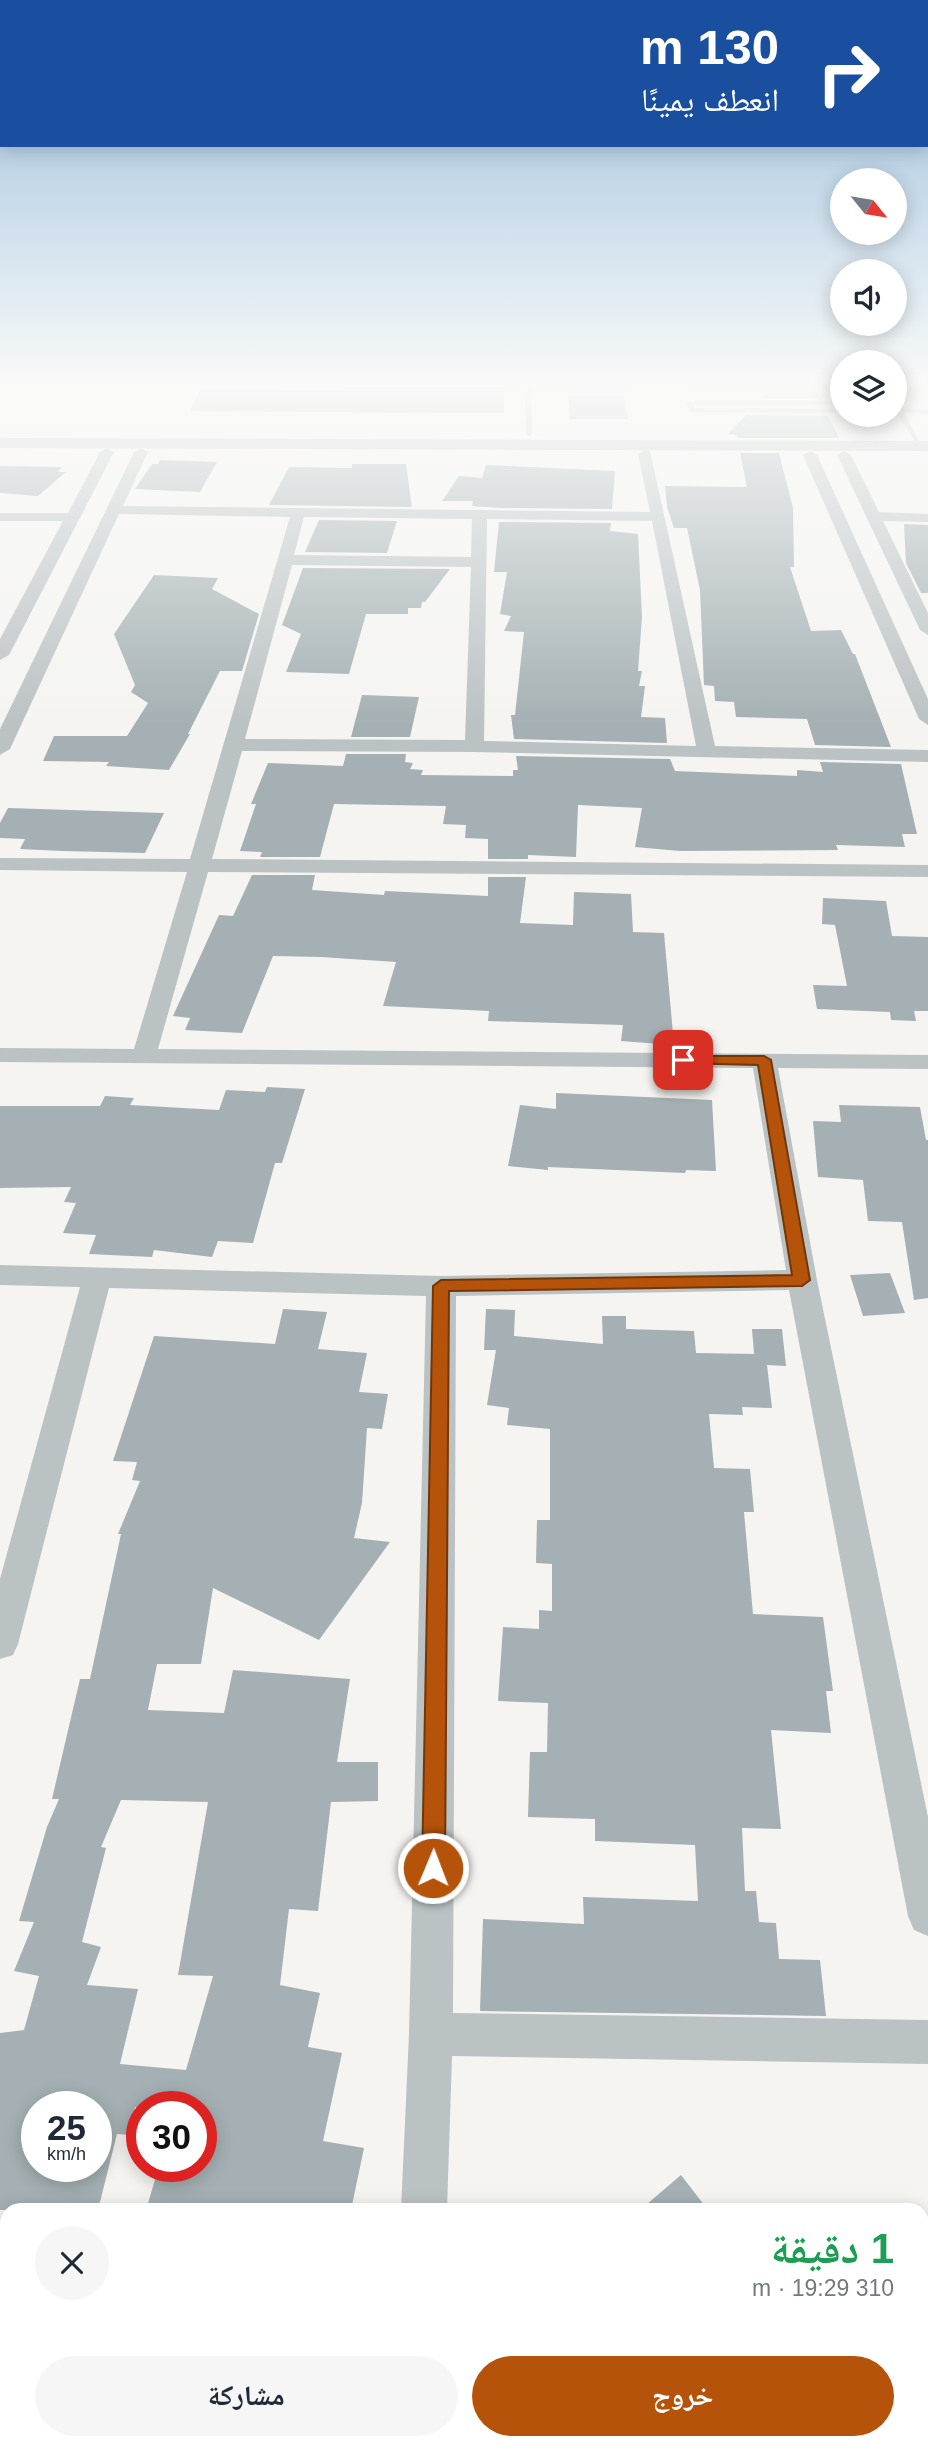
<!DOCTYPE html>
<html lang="ar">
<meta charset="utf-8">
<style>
:root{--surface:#fff;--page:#f6f6f7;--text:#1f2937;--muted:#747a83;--accent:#b45309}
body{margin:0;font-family:Arial,"Noto Naskh Arabic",sans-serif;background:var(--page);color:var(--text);direction:rtl;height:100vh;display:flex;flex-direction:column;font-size:26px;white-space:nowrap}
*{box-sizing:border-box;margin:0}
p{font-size:23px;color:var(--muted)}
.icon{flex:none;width:38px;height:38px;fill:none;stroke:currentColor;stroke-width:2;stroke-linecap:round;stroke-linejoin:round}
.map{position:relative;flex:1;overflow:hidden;direction:ltr}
.panel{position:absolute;left:0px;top:2203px;width:929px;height:247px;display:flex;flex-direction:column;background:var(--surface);border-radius:21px 21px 0 0;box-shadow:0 4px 18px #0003;direction:rtl}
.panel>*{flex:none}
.banner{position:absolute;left:0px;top:0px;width:929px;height:147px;box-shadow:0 4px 18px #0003;direction:rtl;background:#1a4fa0;color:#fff;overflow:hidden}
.needle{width:46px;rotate:120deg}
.buttons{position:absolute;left:830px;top:168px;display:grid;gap:14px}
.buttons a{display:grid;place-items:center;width:77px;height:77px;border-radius:50%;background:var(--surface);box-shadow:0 4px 18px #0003;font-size:35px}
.speed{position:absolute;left:21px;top:2091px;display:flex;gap:14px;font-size:35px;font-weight:700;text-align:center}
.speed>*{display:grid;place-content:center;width:91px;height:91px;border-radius:50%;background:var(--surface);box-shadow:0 4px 18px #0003;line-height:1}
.speed small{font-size:18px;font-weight:400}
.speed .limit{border:10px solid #d22;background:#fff;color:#111}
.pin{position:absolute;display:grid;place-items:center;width:60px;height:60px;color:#fff;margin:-30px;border-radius:14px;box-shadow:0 4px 10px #0006}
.me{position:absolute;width:77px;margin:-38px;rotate:1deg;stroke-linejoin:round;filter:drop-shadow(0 0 5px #0008)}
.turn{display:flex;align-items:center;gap:24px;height:147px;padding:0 35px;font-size:32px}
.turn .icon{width:91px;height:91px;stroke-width:2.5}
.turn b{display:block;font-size:49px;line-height:60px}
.round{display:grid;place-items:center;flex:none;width:74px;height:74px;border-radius:37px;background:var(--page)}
.overview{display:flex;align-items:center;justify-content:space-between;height:119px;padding:0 35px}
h1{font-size:42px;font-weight:700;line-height:52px;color:#1e9e55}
.action{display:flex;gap:14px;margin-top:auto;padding:14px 35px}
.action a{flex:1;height:80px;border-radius:42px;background:var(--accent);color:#fff;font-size:28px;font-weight:700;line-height:80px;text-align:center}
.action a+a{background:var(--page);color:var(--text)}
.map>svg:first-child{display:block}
.building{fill:#a4b0b3;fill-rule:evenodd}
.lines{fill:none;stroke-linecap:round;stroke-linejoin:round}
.service{fill:#bbc2c4;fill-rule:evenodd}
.minor{fill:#bbc2c4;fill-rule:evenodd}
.tertiary{fill:#bbc2c4;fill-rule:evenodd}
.route{fill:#b45309;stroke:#753606;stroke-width:2}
</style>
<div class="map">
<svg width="928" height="2449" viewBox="0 0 928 2449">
<rect width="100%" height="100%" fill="#f5f4f1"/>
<path class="building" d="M 200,390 L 504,391 L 504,413 L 190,411 Z
M 769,392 L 816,392 L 820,398 L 762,398 Z
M 568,395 L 624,395 L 628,419 L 570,419 Z
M 746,415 L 828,416 L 839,438 L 737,438 L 737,435 L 728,434 Z
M 740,453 L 779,453 L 793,508 L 794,567 L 790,567 L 811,631 L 841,630 L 853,654 L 855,654 L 891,747 L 815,745 L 807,719 L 736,717 L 734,702 L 715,701 L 714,686 L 704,685 L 700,590 L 687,528 L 674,528 L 667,507 L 665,486 L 747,487 Z
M 160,460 L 217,462 L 200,492 L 135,489 L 152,464 L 158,464 Z
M 352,464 L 406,464 L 412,507 L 269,505 L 289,467 L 352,468 Z
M 486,465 L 615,471 L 612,509 L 501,508 L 472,506 L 473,501 L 442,501 L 459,476 L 482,478 Z
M 0,466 L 62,467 L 58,472 L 66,472 L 38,496 L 0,493 Z
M 319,520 L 397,521 L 387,553 L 305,552 Z
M 499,522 L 611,523 L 610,531 L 638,534 L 642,617 L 638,671 L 642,671 L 639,686 L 645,686 L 641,717 L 665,718 L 667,743 L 514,739 L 511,715 L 515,715 L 524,632 L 504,631 L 511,616 L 500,614 L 507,572 L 494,572 Z
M 904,524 L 928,525 L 928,593 L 921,593 L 906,563 Z
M 303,568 L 450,569 L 425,602 L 422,602 L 421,608 L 408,608 L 408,614 L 366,614 L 349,674 L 286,672 L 301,634 L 282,625 Z
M 154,575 L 218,578 L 212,589 L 259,614 L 242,671 L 220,671 L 188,734 L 190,734 L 169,770 L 106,766 L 109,762 L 43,761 L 54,736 L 127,736 L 148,703 L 131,692 L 135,685 L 114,634 Z
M 362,695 L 419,697 L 410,737 L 351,737 Z
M 346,754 L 406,754 L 405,762 L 413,763 L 410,769 L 423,770 L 421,775 L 513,776 L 513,770 L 518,770 L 516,756 L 670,759 L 675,771 L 797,776 L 797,770 L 823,772 L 820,762 L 901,764 L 917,834 L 902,834 L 905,847 L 836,845 L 838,850 L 680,851 L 635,847 L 642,808 L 578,805 L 576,857 L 528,855 L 528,859 L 488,859 L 488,839 L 465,838 L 466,825 L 443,824 L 446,806 L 334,804 L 320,857 L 260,857 L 262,852 L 240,851 L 256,804 L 251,804 L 268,763 L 343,766 Z
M 8,808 L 164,813 L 145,853 L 62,851 L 20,849 L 25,839 L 0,838 L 0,823 Z
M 252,875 L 315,875 L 312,890 L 384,895 L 385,891 L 488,896 L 488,877 L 526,877 L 520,923 L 573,925 L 574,892 L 631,894 L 633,932 L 664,933 L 674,1045 L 621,1041 L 623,1025 L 488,1021 L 489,1011 L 383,1006 L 396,962 L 321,957 L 273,956 L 242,1033 L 185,1030 L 190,1018 L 173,1016 L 219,915 L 233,916 Z
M 823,898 L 886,901 L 892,936 L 928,937 L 928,1011 L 914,1011 L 916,1021 L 891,1020 L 890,1012 L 817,1009 L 813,985 L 847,986 L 835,925 L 822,924 Z
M 267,1087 L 305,1089 L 282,1163 L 275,1163 L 253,1243 L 218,1241 L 212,1257 L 154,1250 L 152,1257 L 89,1254 L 96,1235 L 63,1233 L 76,1203 L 64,1202 L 71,1187 L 0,1188 L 0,1106 L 100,1106 L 105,1096 L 134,1098 L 130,1105 L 219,1110 L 226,1090 L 265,1092 Z
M 556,1093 L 712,1100 L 716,1171 L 686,1170 L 685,1173 L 548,1167 L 548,1170 L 508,1166 L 520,1105 L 556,1109 Z
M 839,1105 L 920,1107 L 926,1140 L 928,1140 L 928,1298 L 914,1300 L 902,1222 L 868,1221 L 863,1180 L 818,1177 L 813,1121 L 841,1122 Z
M 890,1273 L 905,1313 L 863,1316 L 850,1275 Z
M 283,1309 L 327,1312 L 318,1349 L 367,1353 L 359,1392 L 388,1394 L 382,1429 L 367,1428 L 362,1503 L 354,1538 L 390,1542 L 319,1640 L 213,1588 L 201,1664 L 157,1664 L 148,1710 L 224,1713 L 233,1670 L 350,1679 L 337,1762 L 378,1762 L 378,1801 L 331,1802 L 318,1911 L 289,1909 L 280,1985 L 320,1993 L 308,2047 L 342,2053 L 323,2141 L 364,2148 L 351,2210 L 146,2210 L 159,2166 L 201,2166 L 201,2107 L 135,2107 L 129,2135 L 117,2134 L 98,2210 L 0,2210 L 0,2033 L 24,2030 L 39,1976 L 14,1971 L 34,1922 L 19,1921 L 47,1827 L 59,1799 L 52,1799 L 80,1679 L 90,1679 L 121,1534 L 118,1534 L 140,1481 L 132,1480 L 137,1462 L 113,1461 L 154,1336 L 275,1344 ZM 121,1800 L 208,1802 L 178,1975 L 213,1976 L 186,2070 L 120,2064 L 138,1989 L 87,1985 L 101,1947 L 82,1942 L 106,1848 L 101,1847 ZM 37,2107 L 96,2107 L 96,2166 L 37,2166 Z
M 486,1309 L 515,1310 L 514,1336 L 603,1344 L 602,1316 L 626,1316 L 626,1329 L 694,1331 L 696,1353 L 754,1354 L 752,1329 L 782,1329 L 786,1366 L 767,1365 L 772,1408 L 742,1407 L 743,1415 L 709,1414 L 714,1468 L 750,1469 L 754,1512 L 744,1512 L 753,1614 L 823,1617 L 833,1691 L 826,1691 L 831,1733 L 771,1730 L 781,1829 L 742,1828 L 745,1891 L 756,1891 L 759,1922 L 776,1923 L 779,1959 L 820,1960 L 826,2016 L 480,2011 L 483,1919 L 584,1924 L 583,1897 L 698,1901 L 695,1845 L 595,1841 L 595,1819 L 528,1817 L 530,1752 L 547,1752 L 548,1703 L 498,1701 L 503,1627 L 539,1629 L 539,1610 L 552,1611 L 552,1564 L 536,1563 L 537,1520 L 550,1520 L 550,1429 L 507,1425 L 509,1408 L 487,1405 L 496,1350 L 484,1350 Z
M 681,2175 L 708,2210 L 640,2210 Z"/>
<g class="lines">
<path class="service" d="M 637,382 L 645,382 L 631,390 L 531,389 L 532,434 L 529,436 L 526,434 L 525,389 L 186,387 L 183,385 L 186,383 L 630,386 Z
M 894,382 L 916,388 L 917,389 L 912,393 L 894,395 L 894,391 L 909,390 L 894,386 Z
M 842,385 L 842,389 L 689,389 L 686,387 L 689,385 Z
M 894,400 L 902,409 L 928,410 L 928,414 L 904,413 L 922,447 L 918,447 L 897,413 L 894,413 Z
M 842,401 L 842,405 L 694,405 L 695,408 L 842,409 L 842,413 L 692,412 L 689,410 L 687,403 L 690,401 Z"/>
<path class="minor" d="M 107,448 L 114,452 L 9,655 L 0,660 L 0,639 L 63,521 L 0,521 L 0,513 L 68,513 L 100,452 Z
M 141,448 L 148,452 L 123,506 L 650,512 L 638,454 L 645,450 L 650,451 L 715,746 L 928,750 L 928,762 L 474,752 L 242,751 L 212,859 L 928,865 L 928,877 L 208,872 L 158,1049 L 928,1055 L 928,1069 L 778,1068 L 817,1280 L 928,1817 L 928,1936 L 914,1930 L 908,1916 L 789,1290 L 456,1296 L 453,2013 L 928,2020 L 928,2064 L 452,2056 L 447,2210 L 401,2210 L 409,2034 L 426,1296 L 109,1288 L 18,1644 L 13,1655 L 0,1659 L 0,1579 L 80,1287 L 0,1285 L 0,1265 L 441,1276 L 786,1270 L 753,1068 L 0,1062 L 0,1048 L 134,1049 L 187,872 L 0,870 L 0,858 L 190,859 L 290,517 L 119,514 L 10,749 L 0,755 L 0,729 L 134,452 ZM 304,517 L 472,519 L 471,557 L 294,555 ZM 487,519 L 652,521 L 696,746 L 484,741 ZM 292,565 L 471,567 L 465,740 L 245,739 Z
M 810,451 L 817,455 L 928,699 L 928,725 L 919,719 L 803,455 Z
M 844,451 L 851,455 L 879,512 L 928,514 L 928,522 L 883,521 L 928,613 L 928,635 L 920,630 L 837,455 Z
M 390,2443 L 440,2443 L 440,2449 L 390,2449 Z"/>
<path class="tertiary" d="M 0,438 L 928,441 L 928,451 L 0,448 Z"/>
</g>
<linearGradient id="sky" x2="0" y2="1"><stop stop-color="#92bada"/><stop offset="0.53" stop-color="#fafaf9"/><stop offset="1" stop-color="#fafaf9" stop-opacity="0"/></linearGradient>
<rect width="928" height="725" fill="url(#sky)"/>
<path class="route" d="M 683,1056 L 764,1056 L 771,1060 L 810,1280 L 802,1286 L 449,1291 L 445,1868 L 441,1875 L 433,1879 L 425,1875 L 422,1868 L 433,1286 L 441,1280 L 792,1275 L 758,1065 L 678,1063 L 678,1057 Z"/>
</svg>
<div class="buttons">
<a><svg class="needle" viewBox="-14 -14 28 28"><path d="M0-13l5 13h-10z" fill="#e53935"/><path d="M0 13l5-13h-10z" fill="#747a83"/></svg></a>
<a><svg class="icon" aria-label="sound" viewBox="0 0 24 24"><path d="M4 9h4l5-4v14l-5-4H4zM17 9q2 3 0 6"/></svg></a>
<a><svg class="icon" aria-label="layers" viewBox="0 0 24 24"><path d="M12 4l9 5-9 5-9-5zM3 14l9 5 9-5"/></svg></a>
</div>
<div class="speed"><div>25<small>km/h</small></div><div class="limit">30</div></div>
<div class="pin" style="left:683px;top:1060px;background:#d93025"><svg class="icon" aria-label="arrive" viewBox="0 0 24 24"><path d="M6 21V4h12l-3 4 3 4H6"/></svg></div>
<svg class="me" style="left:433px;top:1868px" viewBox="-20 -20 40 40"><circle r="17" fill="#b45309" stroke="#fff" stroke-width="3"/><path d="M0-11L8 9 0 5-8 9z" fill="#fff"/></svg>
<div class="banner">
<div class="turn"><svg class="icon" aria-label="right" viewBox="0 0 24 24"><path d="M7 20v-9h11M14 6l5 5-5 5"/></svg><div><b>130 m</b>انعطف يمينًا</div></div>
</div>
<section class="panel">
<div class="overview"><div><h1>1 دقيقة</h1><p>310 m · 19:29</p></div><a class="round"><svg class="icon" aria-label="close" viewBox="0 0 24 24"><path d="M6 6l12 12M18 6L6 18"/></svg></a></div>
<div class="action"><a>خروج</a><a>مشاركة</a></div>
</section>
</div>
